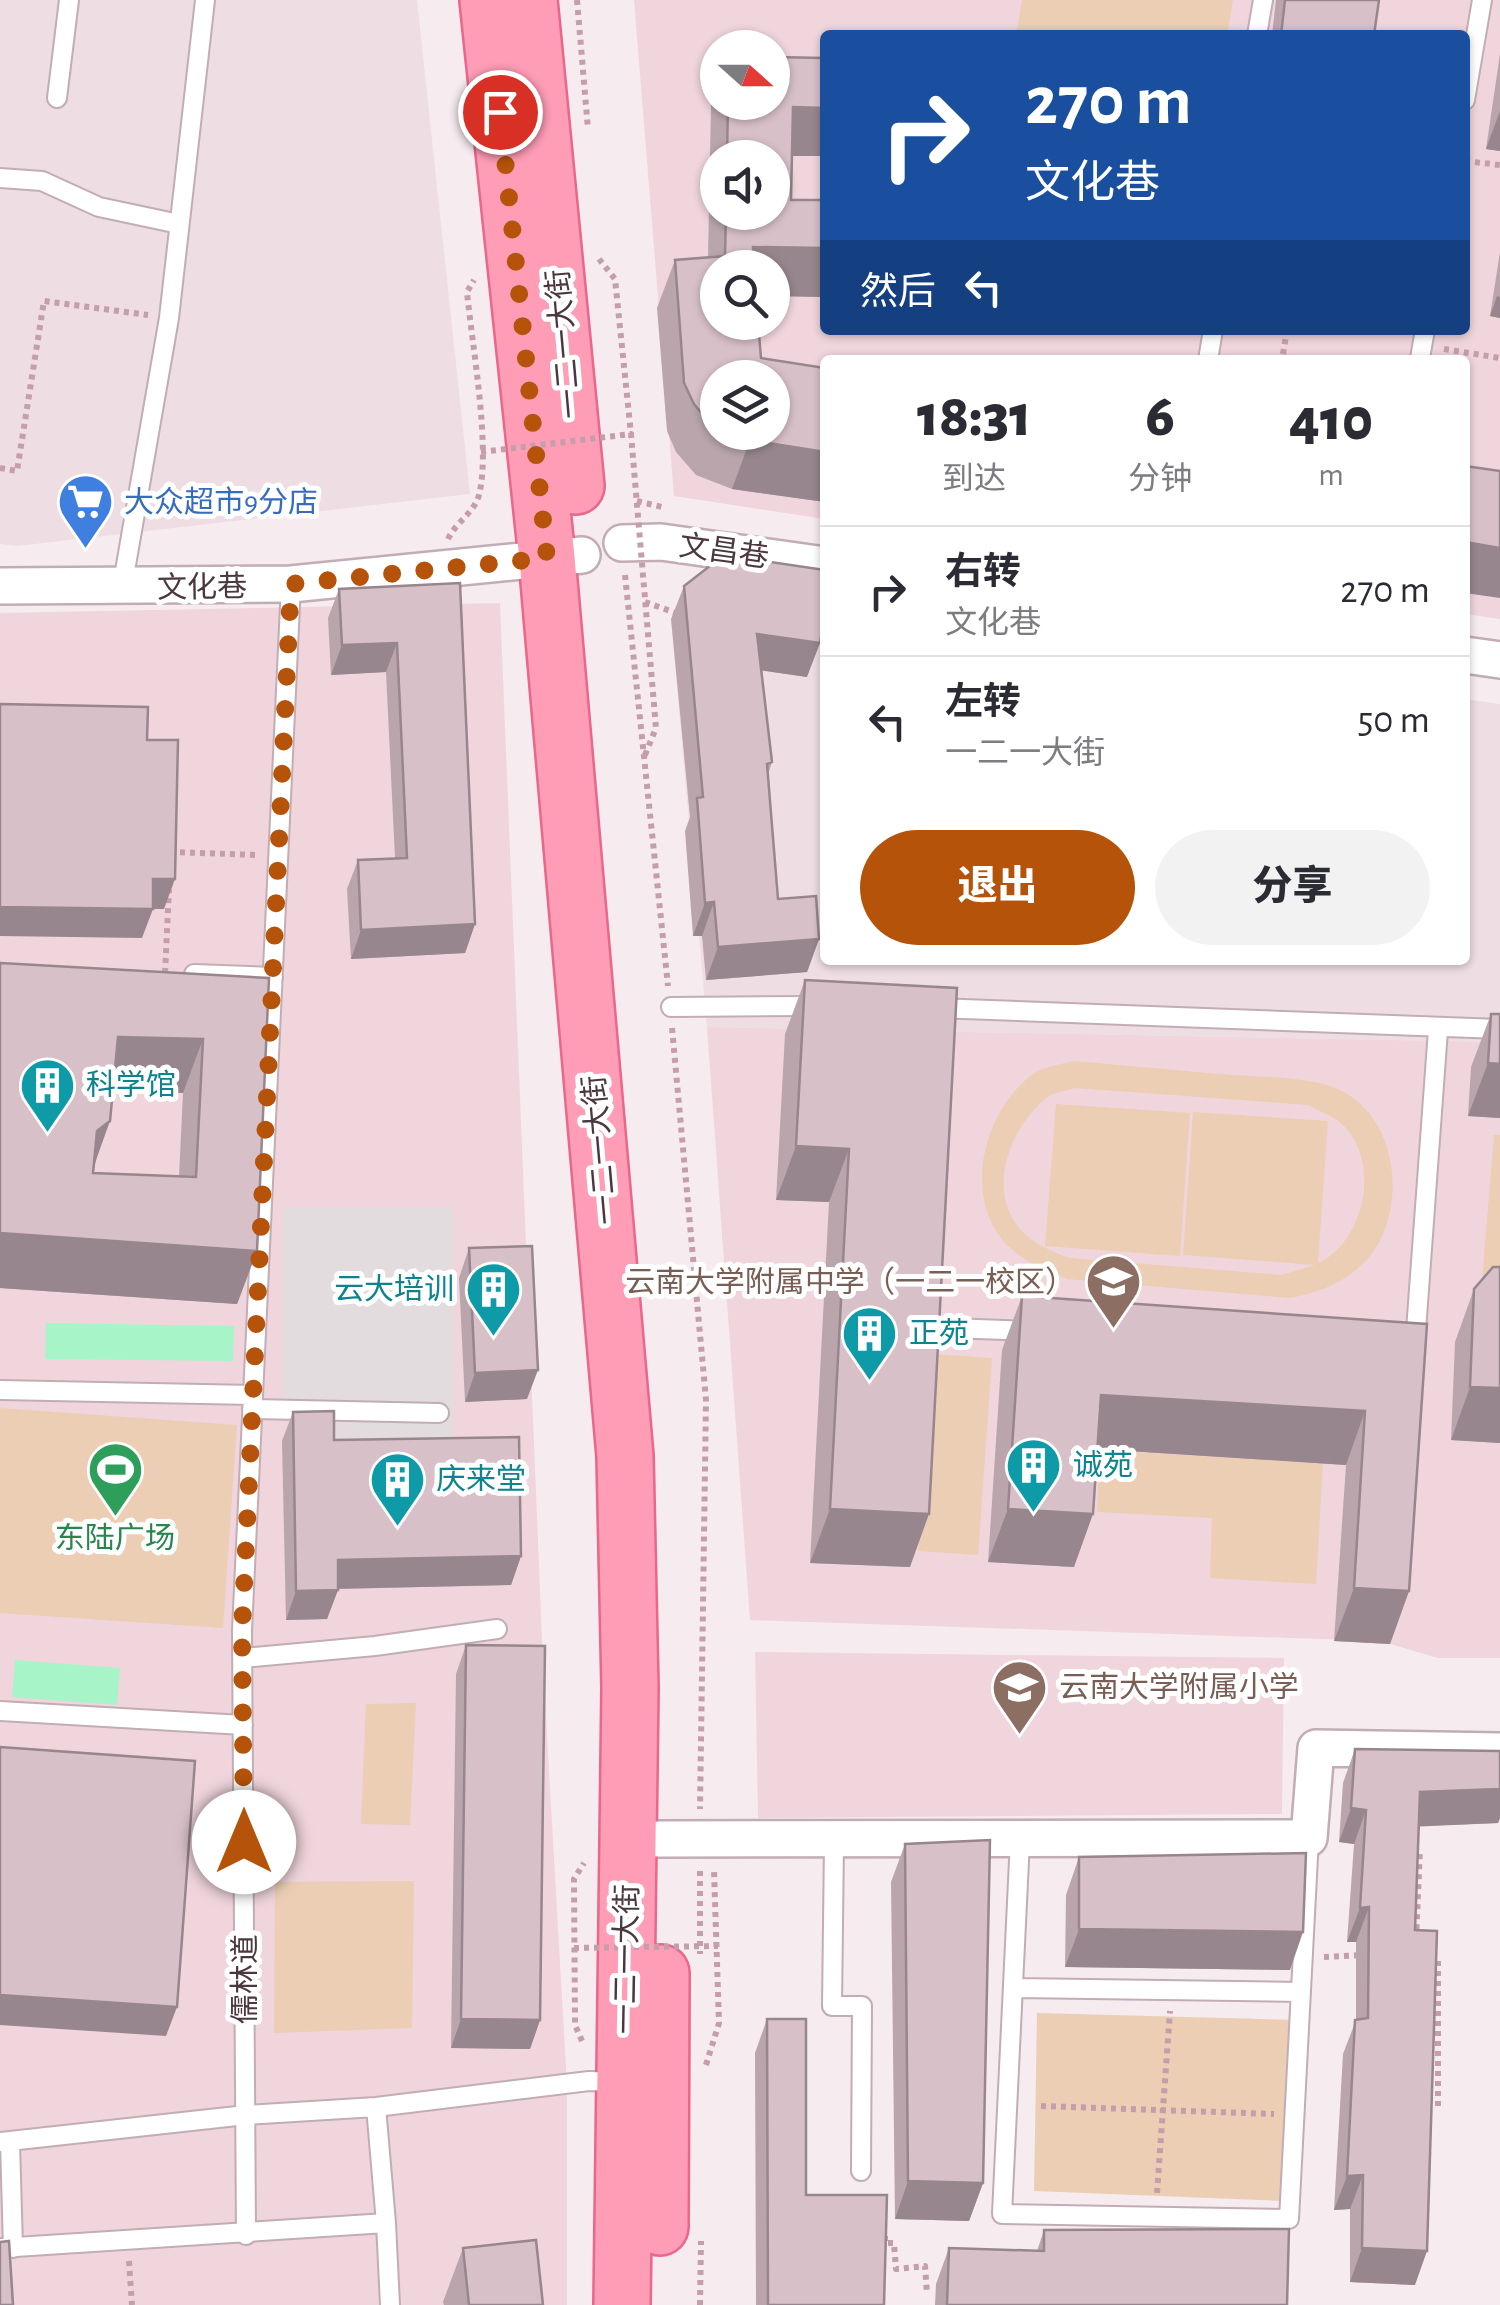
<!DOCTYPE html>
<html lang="zh">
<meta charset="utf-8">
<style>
:root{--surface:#fff;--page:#f2f2f3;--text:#2b2b33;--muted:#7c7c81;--line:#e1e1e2;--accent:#b45309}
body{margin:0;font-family:"Alegreya Sans","Noto Sans SC",sans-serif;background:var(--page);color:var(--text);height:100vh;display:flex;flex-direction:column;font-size:38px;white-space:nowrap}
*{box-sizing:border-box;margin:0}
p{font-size:32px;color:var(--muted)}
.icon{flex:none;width:55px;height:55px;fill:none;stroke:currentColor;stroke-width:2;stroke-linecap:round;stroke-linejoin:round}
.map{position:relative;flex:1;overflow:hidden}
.side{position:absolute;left:820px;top:355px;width:650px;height:610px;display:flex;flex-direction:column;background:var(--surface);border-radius:10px;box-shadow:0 2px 8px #0004}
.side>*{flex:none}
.guide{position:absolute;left:820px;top:30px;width:650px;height:305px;border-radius:10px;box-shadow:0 2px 8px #0004;background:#1a4fa0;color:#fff;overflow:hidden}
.needle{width:65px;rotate:111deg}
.tools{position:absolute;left:700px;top:30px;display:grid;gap:20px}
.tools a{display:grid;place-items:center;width:90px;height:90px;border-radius:50%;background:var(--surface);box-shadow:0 2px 8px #0004;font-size:50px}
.pin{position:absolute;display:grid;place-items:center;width:85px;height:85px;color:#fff;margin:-42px;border:5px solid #fff;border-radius:50%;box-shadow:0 2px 10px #0007}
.me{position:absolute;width:110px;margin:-55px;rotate:0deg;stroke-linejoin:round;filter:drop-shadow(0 0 8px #0008)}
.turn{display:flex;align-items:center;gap:35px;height:210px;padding:0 40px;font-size:45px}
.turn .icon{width:130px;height:130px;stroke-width:2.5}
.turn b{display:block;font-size:70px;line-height:85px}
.then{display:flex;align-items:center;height:95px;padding:0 40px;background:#0003;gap:20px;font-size:38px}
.eta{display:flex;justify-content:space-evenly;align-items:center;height:170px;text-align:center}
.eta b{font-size:60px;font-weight:800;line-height:70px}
.action{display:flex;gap:20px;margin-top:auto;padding:20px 40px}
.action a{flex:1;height:115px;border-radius:60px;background:var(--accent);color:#fff;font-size:40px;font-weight:800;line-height:115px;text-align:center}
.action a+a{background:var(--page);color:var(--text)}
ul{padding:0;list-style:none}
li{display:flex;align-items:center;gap:30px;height:130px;padding:0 40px;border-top:2px solid var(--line)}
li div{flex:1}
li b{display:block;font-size:38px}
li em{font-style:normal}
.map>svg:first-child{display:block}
.residential{fill:#eedde2}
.education{fill:#f0d5dc;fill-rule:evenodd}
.green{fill:#ebceb4;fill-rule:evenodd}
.parking{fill:#e2dcde}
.water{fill:#a7f4c8}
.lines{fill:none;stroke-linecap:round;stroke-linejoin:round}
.lane-casing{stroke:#c2adb4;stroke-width:22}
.street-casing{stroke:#c2adb4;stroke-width:40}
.primary-casing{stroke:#e9678b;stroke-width:60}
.path{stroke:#c59eab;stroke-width:6;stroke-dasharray:5 5;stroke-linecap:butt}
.lane{stroke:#fff;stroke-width:18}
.street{stroke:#fff;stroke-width:35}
.primary{stroke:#ff9cb6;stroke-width:55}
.path-bridge{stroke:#c59eab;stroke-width:6;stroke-dasharray:5 5;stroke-linecap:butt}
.wall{fill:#baa5ad;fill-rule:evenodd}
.shaded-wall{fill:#97868d}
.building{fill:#d8c0c9;stroke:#97868d;stroke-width:2.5;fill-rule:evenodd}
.route{stroke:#b45309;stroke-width:18;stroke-dasharray:0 32.4}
.labels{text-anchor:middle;stroke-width:10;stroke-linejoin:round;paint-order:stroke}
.street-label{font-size:30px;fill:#4b383f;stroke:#fff}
.shop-label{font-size:30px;fill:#366cbe;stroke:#fff;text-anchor:start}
.culture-label{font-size:30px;fill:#0d838f;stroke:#fff;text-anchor:start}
.education-label{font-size:30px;fill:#785e54;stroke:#fff;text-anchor:end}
.leisure-label{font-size:30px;fill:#27864d;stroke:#fff}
</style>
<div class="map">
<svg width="1500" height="2305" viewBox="0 0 1500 2305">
<rect width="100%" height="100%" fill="#f6ecef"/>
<path class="residential" d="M 0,0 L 417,0 L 470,494 L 17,546 L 0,544 Z
M 825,605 L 825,960 L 1465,960 L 1465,699 L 1500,704 L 1500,1042 L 707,1027 L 671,619 Z"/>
<path class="education" d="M 634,0 L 1500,0 L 1500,619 L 1465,614 L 1465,360 L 825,360 L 825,519 L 674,496 ZM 825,35 L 1465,35 L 1465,330 L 825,330 ZM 718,48 L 772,48 L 772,102 L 718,102 ZM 718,158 L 772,158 L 772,212 L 718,212 ZM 718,268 L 772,268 L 772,322 L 718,322 ZM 718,378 L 772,378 L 772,432 L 718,432 Z
M 500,603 L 543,1665 L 567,2085 L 567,2305 L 0,2305 L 0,613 Z
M 707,1027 L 1500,1042 L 1500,1658 L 1438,1658 L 1380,1641 L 750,1620 Z
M 755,1652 L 1284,1658 L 1282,1814 L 758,1818 Z"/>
<path class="green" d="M 1022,0 L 1233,0 L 1227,35 L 1016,35 Z
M 1074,1061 C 1122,1065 1171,1070 1219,1074 C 1252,1077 1287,1076 1319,1083 C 1383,1096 1404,1168 1387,1223 C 1373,1269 1334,1290 1290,1298 L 1067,1279 C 1045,1270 1023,1261 1006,1244 C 961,1196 984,1107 1036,1072 C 1046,1066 1063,1064 1074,1061 ZM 1075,1088 L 1308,1105 C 1317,1110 1328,1114 1337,1120 C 1383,1154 1367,1241 1318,1263 L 1328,1121 L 1193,1112 L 1183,1255 L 1315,1265 L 1282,1275 L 1070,1258 C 1053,1252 1035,1245 1022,1231 C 985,1192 1009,1129 1046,1098 C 1053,1092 1066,1091 1075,1088 Z
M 1056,1104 L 1190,1113 L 1180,1256 L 1045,1246 Z
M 1494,1135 L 1500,1135 L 1500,1294 L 1481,1293 Z
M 931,1354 L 992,1358 L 978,1555 L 918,1551 Z
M 0,1408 L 237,1425 L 223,1628 L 0,1613 Z
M 1100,1450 L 1323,1463 L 1316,1584 L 1210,1578 L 1212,1518 L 1097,1512 Z
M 416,1703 L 410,1825 L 361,1824 L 366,1704 Z
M 414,1881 L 412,2028 L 274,2033 L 275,1882 Z
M 1037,2013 L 1296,2020 L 1284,2201 L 1034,2191 Z"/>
<path class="parking" d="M 283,1208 L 453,1208 L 453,1445 L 336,1445 L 336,1403 L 283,1403 Z"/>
<path class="water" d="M 46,1323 L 234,1326 L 233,1361 L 45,1359 Z
M 15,1660 L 120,1668 L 117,1705 L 12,1697 Z"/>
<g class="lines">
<defs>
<path id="lane" d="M 1257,35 L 1263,0
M 57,98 L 69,0
M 1465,100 L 1482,0
M 0,178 L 42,181 L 99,207 L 179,224
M 1420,358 L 1425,330
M 1208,360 L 1213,330
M 122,588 L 169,318 L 205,0
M 194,974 L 273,977
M 671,1007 L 815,1006
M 936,1008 L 1500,1029
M 950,1328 L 1029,1331
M 1415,1344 L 1438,1030
M 0,1390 L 253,1395
M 252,1409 L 439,1413
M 243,1658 L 375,1646 L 497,1629
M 0,1711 L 243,1725
M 1020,1840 L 1002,2214 L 1289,2219 L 1309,1838
M 834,1842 L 832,2006 L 862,2006 L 861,2171
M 1013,1988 L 1301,1992
M 0,2142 L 246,2115 L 376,2107 L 589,2081 L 618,2082
M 10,2142 L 13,2248
M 386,2223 L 390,2305
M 246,2235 L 242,1631 L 291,584
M 0,2248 L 386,2223 L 376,2107"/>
<path id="street" d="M 622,543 L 661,542 L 825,565
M 0,586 L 291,584 L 582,555
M 1465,655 L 1500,660
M 658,1839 L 1309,1838 L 1316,1748 L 1500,1751"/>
<path id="primary" d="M 488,0 L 547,558 L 625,1456 L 630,1688 L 622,2305
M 529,0 L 576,486
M 660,2227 L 661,1973"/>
</defs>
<use href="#lane" class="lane-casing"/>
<use href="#street" class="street-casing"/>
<use href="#primary" class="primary-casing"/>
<path class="path" d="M 577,0 L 588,129
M 1465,161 L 1500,165
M 599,259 L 615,279 L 631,434
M 1444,349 L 1500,358
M 1283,354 L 1287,330
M 0,468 L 17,471 L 44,301 L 148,315
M 637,501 L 662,507
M 448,539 C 456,522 474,513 479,495 C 491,448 472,345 467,292 L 474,280
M 625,575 L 668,986
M 645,602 L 679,614
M 645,755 L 656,728
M 170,852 L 258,855
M 165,973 L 169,889
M 672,1028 L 706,1400 L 700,1809
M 700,1871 L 700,1954
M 1416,1939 L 1420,1849
M 1324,1957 L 1361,1955
M 1430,1959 L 1438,1959 L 1438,2107
M 582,2041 L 575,2025 L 574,1879 L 584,1863
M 706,2065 L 719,2023 L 714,1870
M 1041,2106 L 1274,2114
M 1157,2193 L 1170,2011
M 885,2236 L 885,2243 L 894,2243 L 896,2269 L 925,2266 L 927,2294
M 129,2261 L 132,2305
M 700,2305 L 701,2241"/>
<use href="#lane" class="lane"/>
<use href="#street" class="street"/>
<use href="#primary" class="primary"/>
<path class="path-bridge" d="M 481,452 L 631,434 L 656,728
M 574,1948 L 718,1946"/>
</g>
<path class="wall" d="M 1276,0 L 1379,0 L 1374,35 L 1272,35 Z
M 1500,54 L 1500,151 L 1486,149 Z
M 718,87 L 718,102 L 772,102 L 792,156 L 791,200 L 825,200 L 825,297 L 772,296 L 772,268 L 718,268 L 761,358 L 825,368 L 825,502 L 732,489 L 696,475 L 676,452 L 667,431 L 657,308 L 675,260 L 708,257 L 711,105 ZM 718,158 L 772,158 L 772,212 L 718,212 ZM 718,378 L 772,432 L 718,432 Z
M 1500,252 L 1500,318 L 1490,316 Z
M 460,583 L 475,924 L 465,953 L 351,959 L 347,889 L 358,860 L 395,858 L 386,672 L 331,675 L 328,618 L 339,589 Z
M 684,586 L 807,677 L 761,670 L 772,762 L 768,774 L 778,899 L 819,939 L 807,972 L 706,980 L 702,936 L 693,936 L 685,831 L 690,817 L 671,619 Z
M 0,963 L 269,978 L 257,1251 L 237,1304 L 0,1288 ZM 113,1091 L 183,1093 L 179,1177 L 93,1173 Z
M 805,980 L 957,988 L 910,1567 L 810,1563 L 829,1202 L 776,1200 L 785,1034 Z
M 1491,1014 L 1500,1014 L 1500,1118 L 1468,1116 L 1471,1067 Z
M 469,1248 L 527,1399 L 465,1402 L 459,1278 Z
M 1500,1267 L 1500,1443 L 1451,1440 L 1455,1342 L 1474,1289 Z
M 1022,1296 L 1427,1324 L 1409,1591 L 1390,1644 L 1334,1641 L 1346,1465 L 1097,1449 L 1074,1567 L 988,1562 L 1002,1350 Z
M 293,1412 L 334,1440 L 521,1556 L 511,1585 L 338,1589 L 327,1619 L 286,1620 L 282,1441 Z
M 466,1645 L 540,2020 L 530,2049 L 451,2048 L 456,1674 Z
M 1355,1749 L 1500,1751 L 1500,1818 L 1498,1823 L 1419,1826 L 1415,1930 L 1415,2285 L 1350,2282 L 1350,2209 L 1334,2210 L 1343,2054 L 1356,2020 L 1356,1942 L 1347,1942 L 1354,1844 L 1339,1842 L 1343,1783 Z
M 905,1844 L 983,2183 L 969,2221 L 895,2219 L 891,1882 Z
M 1079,1857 L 1290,1970 L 1065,1967 L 1066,1895 Z
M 767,2019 L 806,2195 L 884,2305 L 756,2305 L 755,2053 Z
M 1044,2230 L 1287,2305 L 935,2305 L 936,2284 L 949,2248 L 1037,2251 Z
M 463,2248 L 543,2305 L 444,2305 L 443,2302 Z"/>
<path class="shaded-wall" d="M 793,107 L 825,108 L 825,156 L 775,156 Z
M 1500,111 L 1500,151 L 1486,149 Z
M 753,247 L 825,248 L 825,297 L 772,296 L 772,268 L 745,268 Z
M 1497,296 L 1500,297 L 1500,318 L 1490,316 Z
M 750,440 L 825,452 L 825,502 L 732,489 Z
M 1465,542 L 1500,548 L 1500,598 L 1465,593 Z
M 757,634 L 820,643 L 807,677 L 745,668 Z
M 397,643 L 386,672 L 331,675 L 342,645 Z
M 153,879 L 175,879 L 164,909 L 143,909 Z
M 714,902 L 702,936 L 693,936 L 705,903 Z
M 0,907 L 153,909 L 142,938 L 0,936 Z
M 475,924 L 465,953 L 351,959 L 361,930 Z
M 819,939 L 807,972 L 706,980 L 718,947 Z
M 118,1037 L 203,1039 L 183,1093 L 98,1091 Z
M 1488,1063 L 1500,1064 L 1500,1118 L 1468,1116 Z
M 110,1121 L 91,1174 L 97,1131 Z
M 796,1146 L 849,1149 L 829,1202 L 776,1200 Z
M 0,1233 L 257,1251 L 237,1304 L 0,1288 Z
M 538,1370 L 527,1399 L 465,1402 L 475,1373 Z
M 1470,1387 L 1500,1388 L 1500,1443 L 1451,1440 Z
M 1101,1395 L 1365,1411 L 1346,1465 L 1081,1448 Z
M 830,1509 L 929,1514 L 910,1567 L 810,1563 Z
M 1008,1509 L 1093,1514 L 1074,1567 L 988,1562 Z
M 521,1556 L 511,1585 L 327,1589 L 338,1560 Z
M 1354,1588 L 1409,1591 L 1390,1644 L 1334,1641 Z
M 338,1590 L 327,1619 L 286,1620 L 296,1591 Z
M 1500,1789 L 1500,1818 L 1498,1823 L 1408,1827 L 1420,1792 Z
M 1351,1808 L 1366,1810 L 1354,1844 L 1339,1842 Z
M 1369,1907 L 1356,1942 L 1347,1942 L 1360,1908 Z
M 1079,1929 L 1303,1932 L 1290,1970 L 1065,1967 Z
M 0,1995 L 177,2007 L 166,2036 L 0,2025 Z
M 461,2019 L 540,2020 L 530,2049 L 451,2048 Z
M 1363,2175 L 1350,2209 L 1334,2210 L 1347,2176 Z
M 908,2181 L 983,2183 L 969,2221 L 895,2219 Z
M 1362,2248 L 1427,2251 L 1415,2285 L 1350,2282 Z"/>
<path class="building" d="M 1285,0 L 1379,0 L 1374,35 L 1281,35 Z
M 772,57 L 825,58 L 825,108 L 793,107 L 791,200 L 825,200 L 825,248 L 753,247 L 754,268 L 718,268 L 718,322 L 758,322 L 761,358 L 825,368 L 825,452 L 750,440 L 728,432 L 772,432 L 772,378 L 718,378 L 718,429 L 713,427 L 694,404 L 684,383 L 675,260 L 725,256 L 726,212 L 772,212 L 772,158 L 727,158 L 728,102 L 772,102 Z
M 1465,466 L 1500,471 L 1500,548 L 1465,542 Z
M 724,555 L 825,570 L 825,611 L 820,643 L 757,634 L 772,762 L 767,764 L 778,899 L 816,896 L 819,939 L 718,947 L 714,902 L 705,903 L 697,798 L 703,797 L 684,586 Z
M 460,583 L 475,924 L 361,930 L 358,860 L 407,858 L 397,643 L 342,645 L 339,589 Z
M 0,704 L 148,707 L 147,740 L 178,740 L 175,879 L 153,879 L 153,909 L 0,907 Z
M 0,963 L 269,978 L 257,1251 L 0,1233 ZM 118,1037 L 203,1039 L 196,1177 L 93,1173 L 97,1131 L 110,1121 Z
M 805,980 L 957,988 L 929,1514 L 830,1509 L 849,1149 L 796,1146 Z
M 1491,1014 L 1500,1014 L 1500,1064 L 1488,1063 Z
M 532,1246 L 538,1370 L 475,1373 L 469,1248 Z
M 1493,1267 L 1500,1267 L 1500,1388 L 1470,1387 L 1474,1289 Z
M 1022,1296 L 1427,1324 L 1409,1591 L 1354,1588 L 1365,1411 L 1101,1395 L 1093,1514 L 1008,1509 Z
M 334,1411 L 334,1440 L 519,1437 L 521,1556 L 338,1560 L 338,1590 L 296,1591 L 293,1412 Z
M 466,1645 L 545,1646 L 540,2020 L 461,2019 Z
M 0,1747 L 195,1761 L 177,2007 L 0,1995 Z
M 1355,1749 L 1500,1751 L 1500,1789 L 1420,1792 L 1415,1930 L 1437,1931 L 1427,2251 L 1362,2248 L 1363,2175 L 1347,2176 L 1355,2020 L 1368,2018 L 1369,1907 L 1360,1908 L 1366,1810 L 1351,1808 Z
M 990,1840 L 983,2183 L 908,2181 L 905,1844 Z
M 1306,1853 L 1303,1932 L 1079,1929 L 1079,1857 Z
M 767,2019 L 806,2019 L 806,2195 L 887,2195 L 884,2305 L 768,2305 Z
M 1289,2229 L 1287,2305 L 947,2305 L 949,2248 L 1044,2251 L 1044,2230 Z
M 536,2240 L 543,2305 L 469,2305 L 463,2248 Z
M 9,2241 L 13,2305 L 0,2305 L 0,2242 Z"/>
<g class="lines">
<path class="route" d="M 244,1842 L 242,1631 L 291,584 L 547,558 L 500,112"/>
</g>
<defs>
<symbol id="supermarket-pin" viewBox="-11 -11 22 30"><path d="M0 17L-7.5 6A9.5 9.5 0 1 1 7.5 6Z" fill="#3f7fe0" stroke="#fff"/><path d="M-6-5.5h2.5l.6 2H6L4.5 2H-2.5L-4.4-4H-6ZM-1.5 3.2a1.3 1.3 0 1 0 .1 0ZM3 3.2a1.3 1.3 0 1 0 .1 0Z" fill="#fff"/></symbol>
<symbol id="building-pin" viewBox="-11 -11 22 30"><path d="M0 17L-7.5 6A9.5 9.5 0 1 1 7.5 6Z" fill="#0f9aa8" stroke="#fff"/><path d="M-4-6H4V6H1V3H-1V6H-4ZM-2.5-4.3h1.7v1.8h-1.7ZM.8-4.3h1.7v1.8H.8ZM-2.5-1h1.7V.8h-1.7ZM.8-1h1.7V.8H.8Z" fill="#fff"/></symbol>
<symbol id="school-pin" viewBox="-11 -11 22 30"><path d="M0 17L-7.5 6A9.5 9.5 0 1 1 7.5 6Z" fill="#8d6e63" stroke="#fff"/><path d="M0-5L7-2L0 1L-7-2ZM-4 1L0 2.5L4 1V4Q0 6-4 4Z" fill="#fff"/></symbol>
<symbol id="stadium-pin" viewBox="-11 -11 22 30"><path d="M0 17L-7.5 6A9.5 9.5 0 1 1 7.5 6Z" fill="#2e9e5b" stroke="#fff"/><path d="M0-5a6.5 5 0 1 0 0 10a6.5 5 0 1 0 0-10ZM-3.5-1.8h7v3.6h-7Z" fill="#fff"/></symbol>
</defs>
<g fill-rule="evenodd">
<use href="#supermarket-pin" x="54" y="470" width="63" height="86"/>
<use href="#building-pin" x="16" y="1054" width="63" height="86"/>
<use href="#school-pin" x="1082" y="1250" width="63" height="86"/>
<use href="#building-pin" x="462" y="1258" width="63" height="86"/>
<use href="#building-pin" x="838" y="1302" width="63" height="86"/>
<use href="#building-pin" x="1002" y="1434" width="63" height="86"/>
<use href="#stadium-pin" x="84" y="1438" width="63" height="86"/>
<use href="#building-pin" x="366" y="1448" width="63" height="86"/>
<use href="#school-pin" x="988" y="1656" width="63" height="86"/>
</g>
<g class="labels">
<g class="street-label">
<text transform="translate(564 344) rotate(-95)" y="10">一二一大街</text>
<text transform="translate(724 551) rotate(8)" y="10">文昌巷</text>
<text transform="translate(202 587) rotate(-1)" y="10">文化巷</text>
<text transform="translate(600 1150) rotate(-95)" y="10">一二一大街</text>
<text transform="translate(626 1959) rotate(-89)" y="10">一二一大街</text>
<text transform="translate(245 1979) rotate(-90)" y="10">儒林道</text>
</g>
<g class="shop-label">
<text x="124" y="512">大众超市9分店</text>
</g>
<g class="culture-label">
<text x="86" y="1095">科学馆</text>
<text x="454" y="1299" text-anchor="end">云大培训</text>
<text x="909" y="1343">正苑</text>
<text x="1073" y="1475">诚苑</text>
<text x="436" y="1489">庆来堂</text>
</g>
<g class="education-label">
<text x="1075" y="1292">云南大学附属中学（一二一校区）</text>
<text x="1059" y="1697" text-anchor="start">云南大学附属小学</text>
</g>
<g class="leisure-label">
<text x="115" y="1548">东陆广场</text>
</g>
</g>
</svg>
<div class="tools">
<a><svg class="needle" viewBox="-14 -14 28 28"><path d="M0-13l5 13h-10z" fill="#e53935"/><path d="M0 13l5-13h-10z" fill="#7c7c81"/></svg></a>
<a><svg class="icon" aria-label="sound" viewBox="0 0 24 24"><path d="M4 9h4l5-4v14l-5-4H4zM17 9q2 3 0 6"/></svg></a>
<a><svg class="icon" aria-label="search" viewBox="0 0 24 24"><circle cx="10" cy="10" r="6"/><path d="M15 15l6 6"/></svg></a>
<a><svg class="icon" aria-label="layers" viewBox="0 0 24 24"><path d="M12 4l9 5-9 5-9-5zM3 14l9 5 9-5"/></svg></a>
</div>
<div class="pin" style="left:500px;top:112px;background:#d93025"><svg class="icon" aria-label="arrive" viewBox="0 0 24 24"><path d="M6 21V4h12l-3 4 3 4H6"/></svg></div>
<svg class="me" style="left:244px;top:1842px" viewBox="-20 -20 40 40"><circle r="19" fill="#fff"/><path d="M0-13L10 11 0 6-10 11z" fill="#b45309"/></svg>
<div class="guide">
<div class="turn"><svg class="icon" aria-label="right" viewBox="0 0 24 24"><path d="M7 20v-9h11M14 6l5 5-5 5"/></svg><div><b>270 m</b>文化巷</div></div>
<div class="then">然后<svg class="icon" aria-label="left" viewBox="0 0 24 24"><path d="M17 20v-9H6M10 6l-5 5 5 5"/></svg></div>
</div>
<section class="side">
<div class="eta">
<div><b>18:31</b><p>到达</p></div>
<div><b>6</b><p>分钟</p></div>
<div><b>410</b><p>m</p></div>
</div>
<ul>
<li><svg class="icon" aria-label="right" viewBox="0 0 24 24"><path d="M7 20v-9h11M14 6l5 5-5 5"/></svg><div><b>右转</b><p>文化巷</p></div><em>270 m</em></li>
<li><svg class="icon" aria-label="left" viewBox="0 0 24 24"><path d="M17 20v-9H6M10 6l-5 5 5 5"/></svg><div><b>左转</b><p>一二一大街</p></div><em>50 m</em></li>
</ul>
<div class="action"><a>退出</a><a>分享</a></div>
</section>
</div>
